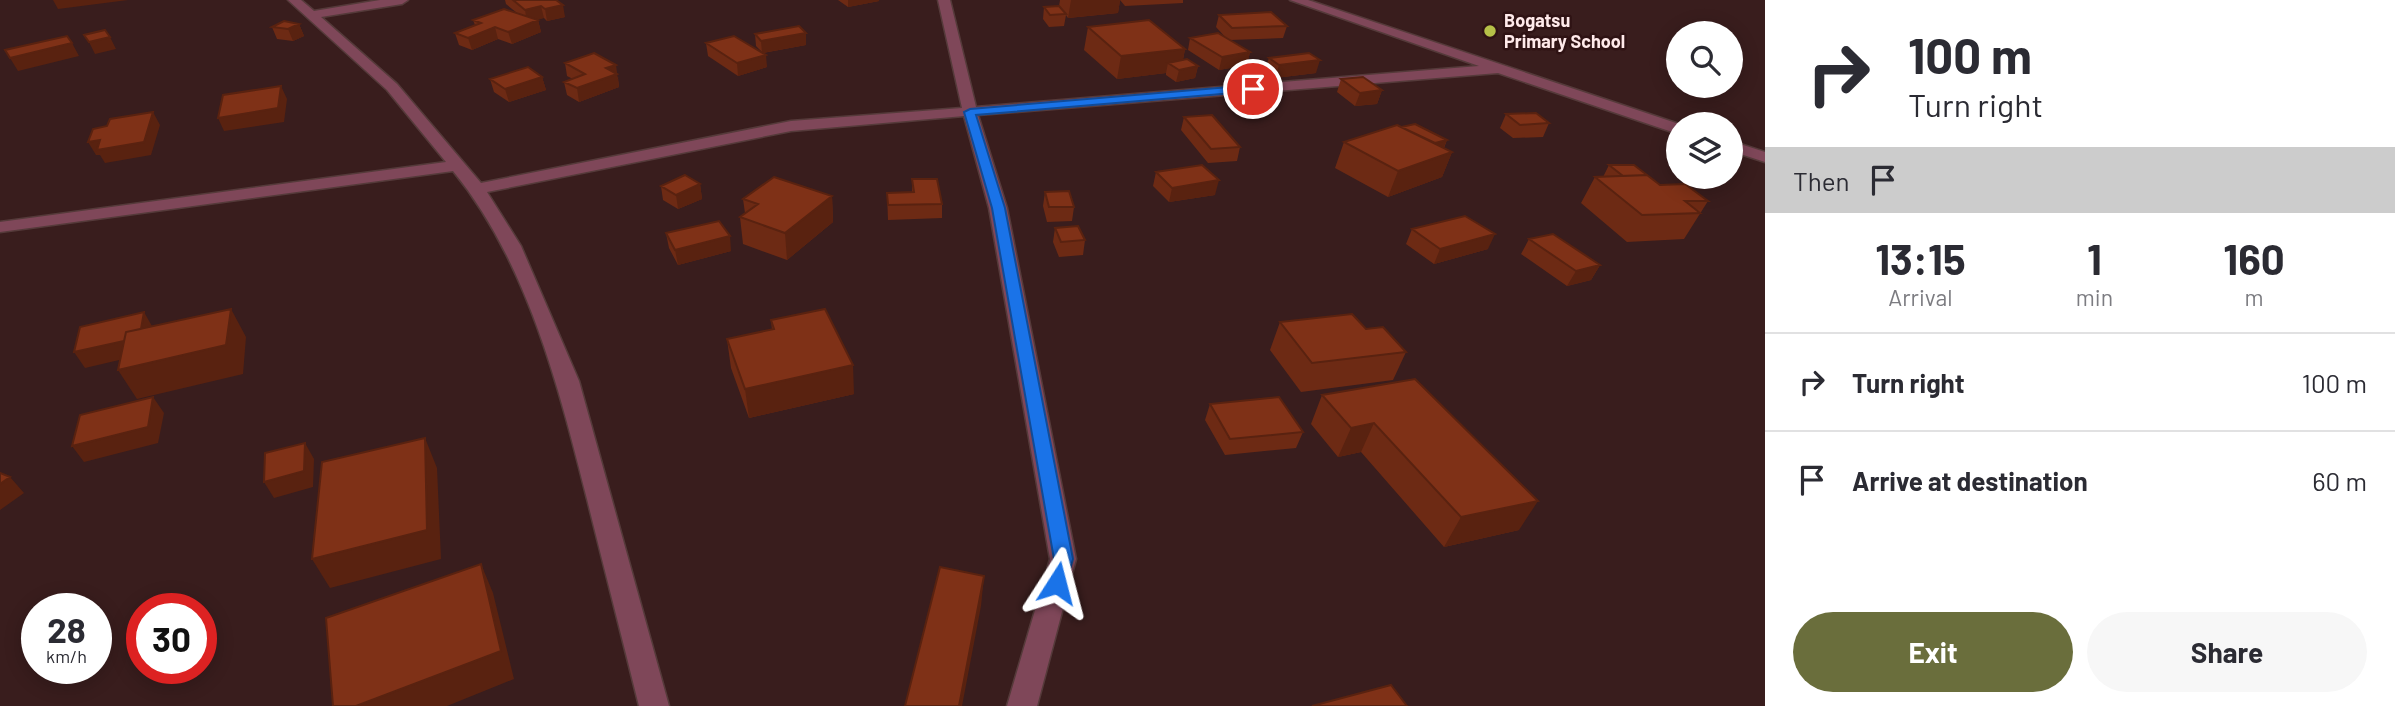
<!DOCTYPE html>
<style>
:root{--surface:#fff;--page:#f7f7f7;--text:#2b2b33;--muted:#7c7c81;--line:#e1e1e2;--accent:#6a6e3c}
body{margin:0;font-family:Barlow,sans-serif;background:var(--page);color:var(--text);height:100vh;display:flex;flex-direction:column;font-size:26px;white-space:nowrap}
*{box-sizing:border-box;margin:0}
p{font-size:23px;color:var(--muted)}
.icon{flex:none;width:38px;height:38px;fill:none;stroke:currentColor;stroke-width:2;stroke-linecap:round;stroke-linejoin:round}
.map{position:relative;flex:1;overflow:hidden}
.side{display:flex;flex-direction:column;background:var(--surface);width:630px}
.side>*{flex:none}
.guide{background:#fff;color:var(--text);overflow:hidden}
.fabs{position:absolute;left:1666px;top:21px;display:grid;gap:14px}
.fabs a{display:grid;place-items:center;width:77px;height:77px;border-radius:50%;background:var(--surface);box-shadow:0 4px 18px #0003;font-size:35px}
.speed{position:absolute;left:21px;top:593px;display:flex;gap:14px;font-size:35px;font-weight:700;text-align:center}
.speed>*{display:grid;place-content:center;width:91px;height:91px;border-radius:50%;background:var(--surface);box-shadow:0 4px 18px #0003;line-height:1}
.speed small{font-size:18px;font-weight:400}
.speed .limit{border:10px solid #d22;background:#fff;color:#111}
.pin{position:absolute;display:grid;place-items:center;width:60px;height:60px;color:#fff;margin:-30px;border:4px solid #fff;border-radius:50%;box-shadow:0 2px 7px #0007}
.me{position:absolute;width:77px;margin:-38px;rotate:9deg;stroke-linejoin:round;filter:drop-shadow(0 0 5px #0008)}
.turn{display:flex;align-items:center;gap:24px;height:147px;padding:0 28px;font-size:32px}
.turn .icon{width:91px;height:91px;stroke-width:2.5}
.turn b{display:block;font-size:49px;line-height:60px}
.then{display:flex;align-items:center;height:66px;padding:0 28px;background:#0003;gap:14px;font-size:26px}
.eta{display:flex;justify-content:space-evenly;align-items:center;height:119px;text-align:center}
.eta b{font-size:42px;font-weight:700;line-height:49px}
.button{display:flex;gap:14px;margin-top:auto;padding:14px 28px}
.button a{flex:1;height:80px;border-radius:42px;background:var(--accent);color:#fff;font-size:28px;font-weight:700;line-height:80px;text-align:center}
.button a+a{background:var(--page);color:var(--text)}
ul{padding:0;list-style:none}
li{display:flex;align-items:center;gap:21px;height:98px;padding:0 28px;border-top:2px solid var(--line)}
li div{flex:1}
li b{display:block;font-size:26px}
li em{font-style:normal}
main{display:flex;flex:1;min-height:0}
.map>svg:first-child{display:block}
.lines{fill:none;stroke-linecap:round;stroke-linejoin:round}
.minor-casing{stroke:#553a3a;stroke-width:3}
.minor{fill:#7f4759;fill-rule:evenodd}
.wall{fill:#6d2a14}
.shaded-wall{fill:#592210}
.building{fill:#7f3117;stroke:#592210;stroke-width:2}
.route{fill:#1a73e8;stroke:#114b97;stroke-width:2}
.poi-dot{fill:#b6c148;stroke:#2f1314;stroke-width:2.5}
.labels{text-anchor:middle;stroke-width:5;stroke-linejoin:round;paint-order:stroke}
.far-poi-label{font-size:18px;font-weight:bold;fill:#ffeaea;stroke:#2f1314;text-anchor:start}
</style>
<main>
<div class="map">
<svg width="1765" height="706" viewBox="0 0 1765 706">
<rect width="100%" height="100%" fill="#391d1d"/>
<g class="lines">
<defs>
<path id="minor" d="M 288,0 L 301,0 L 314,11 L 380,0 L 408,0 L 402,4 L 321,17 L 397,84 L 481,183 L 791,121 L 962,108 L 938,0 L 950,0 L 976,107 L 1479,66 L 1290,0 L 1308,0 L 1679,124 L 1678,134 L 1498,73 L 978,115 L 1007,208 L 1076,559 L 1037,706 L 1007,706 L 1050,559 L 989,208 L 964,116 L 791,131 L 487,192 L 521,246 L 579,381 L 669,706 L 639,706 C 622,637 604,568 587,499 C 559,388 527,261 453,171 L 0,232 L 0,222 L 446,162 L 387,90 Z
M 1731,141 L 1765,152 L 1765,162 L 1731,151 Z"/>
</defs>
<use href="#minor" class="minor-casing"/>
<use href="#minor" class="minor"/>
</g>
<path class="wall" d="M 505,0 L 556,0 L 565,17 L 547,21 L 544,18 L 537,19 L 538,20 L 541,32 L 512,44 L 498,39 L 472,50 L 459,45 L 455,33 L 475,25 L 473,20 L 517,13 L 506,4 Z
M 838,0 L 879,0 L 879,1 L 848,7 Z
M 1060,0 L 1183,0 L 1183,3 L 1125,6 L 1120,0 L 1118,13 L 1068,18 L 1066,15 L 1064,26 L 1049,27 L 1043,19 L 1044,7 L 1059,6 Z
M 1219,15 L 1287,26 L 1283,38 L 1230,40 L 1250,52 L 1247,65 L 1219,70 L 1188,50 L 1190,38 L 1227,39 L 1216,27 Z
M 299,24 L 304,36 L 293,41 L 277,39 L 272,27 Z
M 1088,27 L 1185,49 L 1183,60 L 1198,66 L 1195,78 L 1176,82 L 1166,75 L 1166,73 L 1117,79 L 1084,50 Z
M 755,34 L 806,45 L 763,53 L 767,67 L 738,76 L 708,56 L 706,43 L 762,52 L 756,46 Z
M 1269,58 L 1316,73 L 1275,78 L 1265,70 Z
M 565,63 L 619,78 L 618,78 L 619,87 L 579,102 L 567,95 L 564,82 L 573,79 L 567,76 Z
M 542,77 L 546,90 L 509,102 L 494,92 L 490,79 Z
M 1341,79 L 1382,90 L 1377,104 L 1355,106 L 1337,92 Z
M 1506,114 L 1549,123 L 1543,137 L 1513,138 L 1500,128 Z
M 1184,117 L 1240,147 L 1237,161 L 1208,163 L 1181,130 Z
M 1401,127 L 1447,140 L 1444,148 L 1452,152 L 1442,177 L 1388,197 L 1335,168 L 1344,142 Z
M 1609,165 L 1660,185 L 1708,201 L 1684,239 L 1627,242 L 1581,203 L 1595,177 L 1603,177 Z
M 1156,172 L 1215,195 L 1169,202 L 1153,186 Z
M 912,179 L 942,204 L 942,218 L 888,220 L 887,193 L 912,192 Z
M 700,184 L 702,199 L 678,209 L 663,200 L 661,186 Z
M 1045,192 L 1074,207 L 1072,221 L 1047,222 L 1043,206 Z
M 832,196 L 833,222 L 787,260 L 743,244 L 740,217 L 745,213 L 743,199 Z
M 1055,228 L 1085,240 L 1083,255 L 1059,257 L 1053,242 Z
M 1412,229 L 1488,249 L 1434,264 L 1406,244 Z
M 666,233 L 731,251 L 678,265 L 669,248 Z
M 1529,239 L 1600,265 L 1591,280 L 1567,286 L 1521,254 Z
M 771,320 L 854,394 L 749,418 L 731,368 L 727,339 L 772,330 Z
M 1280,322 L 1366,329 L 1406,352 L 1393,380 L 1301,392 L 1270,350 Z
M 1415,379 L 1519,530 L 1444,547 L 1361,452 L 1338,457 L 1311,424 L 1322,395 Z
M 1210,404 L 1303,432 L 1296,448 L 1225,455 L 1205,420 Z"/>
<path class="shaded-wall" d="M 53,0 L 128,0 L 58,9 Z
M 848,0 L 879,0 L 879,1 L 848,7 Z
M 1071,0 L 1120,0 L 1118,13 L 1068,18 Z
M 563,5 L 565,17 L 547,21 L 545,9 Z
M 541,6 L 544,18 L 527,22 L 525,10 Z
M 538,20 L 541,32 L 512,44 L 508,32 Z
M 299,24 L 304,36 L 293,41 L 288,29 Z
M 495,27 L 498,39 L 472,50 L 468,38 Z
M 806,33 L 806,45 L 762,53 L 761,41 Z
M 110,37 L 116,49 L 95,54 L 89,42 Z
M 72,43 L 79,56 L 18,71 L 10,58 Z
M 1185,49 L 1181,69 L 1198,66 L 1195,78 L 1176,82 L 1179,70 L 1168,63 L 1166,73 L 1117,79 L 1121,56 Z
M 1250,52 L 1247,65 L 1219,70 L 1222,57 Z
M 766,55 L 767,67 L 738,76 L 737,63 Z
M 1320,60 L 1316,73 L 1275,78 L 1279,65 Z
M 616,65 L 619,87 L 579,102 L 577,88 L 606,68 Z
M 542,77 L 546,90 L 509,102 L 505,89 Z
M 281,86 L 287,99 L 284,122 L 224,131 L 218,118 Z
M 1382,90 L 1377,104 L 1355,106 L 1360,93 Z
M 153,112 L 160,125 L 151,155 L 105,163 L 100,155 L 96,155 L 88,142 Z
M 1447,140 L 1441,154 L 1427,145 Z
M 1452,152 L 1442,177 L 1388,197 L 1398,171 Z
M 1219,180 L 1215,195 L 1169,202 L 1172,188 Z
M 700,184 L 702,199 L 678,209 L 676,195 Z
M 832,196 L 833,222 L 787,260 L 785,233 Z
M 1495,234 L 1488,249 L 1434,264 L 1440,249 Z
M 730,236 L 731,251 L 678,265 L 675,250 Z
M 1600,265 L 1591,280 L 1567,286 L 1576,271 Z
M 231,309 L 246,337 L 243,374 L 137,399 L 118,370 Z
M 144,312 L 153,328 L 149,353 L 85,368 L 74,352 Z
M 853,365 L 854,394 L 749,418 L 745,389 Z
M 153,397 L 164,413 L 158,443 L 84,462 L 72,446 Z
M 1374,423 L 1361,452 L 1338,457 L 1351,428 Z
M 425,438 L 437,468 L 441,559 L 330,588 L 312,559 Z
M 305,443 L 314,459 L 313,487 L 274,498 L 264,482 Z
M 10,477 L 24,493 L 0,510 L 0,484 Z
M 1538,501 L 1519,530 L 1444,547 L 1461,517 Z
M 481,564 L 493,593 L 514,679 L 447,706 L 356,706 Z
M 984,576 L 981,606 L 962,706 L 959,706 Z"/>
<path class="building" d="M 513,0 L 556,0 L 563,5 L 545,9 L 541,6 L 525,10 Z
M 1059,6 L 1066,14 L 1050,15 L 1044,7 Z
M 504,9 L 538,20 L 508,32 L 495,27 L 468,38 L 455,33 L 481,23 L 473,20 Z
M 1271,12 L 1287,26 L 1232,28 L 1219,15 Z
M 1149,20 L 1185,49 L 1121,56 L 1088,27 Z
M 284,21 L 299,24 L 288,29 L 272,27 Z
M 799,26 L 806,33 L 761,41 L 755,34 Z
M 105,30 L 110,37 L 89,42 L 84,35 Z
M 1218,33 L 1250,52 L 1222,57 L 1190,38 Z
M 67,36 L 72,43 L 10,58 L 5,50 Z
M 734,36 L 766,55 L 737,63 L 706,43 Z
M 594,53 L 616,65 L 606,68 L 617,74 L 577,88 L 564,82 L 585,74 L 565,63 Z
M 1309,53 L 1320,60 L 1279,65 L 1269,58 Z
M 1187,59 L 1198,66 L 1179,70 L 1168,63 Z
M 528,67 L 542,77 L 505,89 L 490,79 Z
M 1363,77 L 1382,90 L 1360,93 L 1341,79 Z
M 281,86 L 278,108 L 218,118 L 223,95 Z
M 153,112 L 144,142 L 97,150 L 100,140 L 88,142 L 93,129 L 107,126 L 110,119 Z
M 1536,113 L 1549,123 L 1520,125 L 1506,114 Z
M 1212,115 L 1240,147 L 1211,149 L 1184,117 Z
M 1415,124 L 1447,140 L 1435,143 L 1401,127 Z
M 1397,125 L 1452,152 L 1398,171 L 1344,142 Z
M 1202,165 L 1219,180 L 1172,188 L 1156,172 Z
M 1609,165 L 1634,165 L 1647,175 L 1623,176 Z
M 685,175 L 700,184 L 676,195 L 661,186 Z
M 1647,175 L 1660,185 L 1685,184 L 1708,201 L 1685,201 L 1700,213 L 1642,215 L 1595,177 Z
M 774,177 L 832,196 L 785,233 L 740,217 L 758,204 L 743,199 Z
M 912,179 L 937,179 L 942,204 L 888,205 L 887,193 L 914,192 Z
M 1069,191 L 1074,207 L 1049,207 L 1045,192 Z
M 1465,216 L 1495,234 L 1440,249 L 1412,229 Z
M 719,221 L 730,236 L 675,250 L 666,233 Z
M 1078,226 L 1085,240 L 1061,242 L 1055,228 Z
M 1553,234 L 1600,265 L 1576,271 L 1529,239 Z
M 231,309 L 226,345 L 118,370 L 126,332 Z
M 825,309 L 853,365 L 745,389 L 727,339 L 774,329 L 771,320 Z
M 144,312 L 141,329 L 126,332 L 124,341 L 74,352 L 80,327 Z
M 1352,314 L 1366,329 L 1383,327 L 1406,352 L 1312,363 L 1280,322 Z
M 1415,379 L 1538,501 L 1461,517 L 1374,423 L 1351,428 L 1322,395 Z
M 153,397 L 148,427 L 72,446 L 80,415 Z
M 1279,397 L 1303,432 L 1230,439 L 1210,404 Z
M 425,438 L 427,530 L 312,559 L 322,462 Z
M 305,443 L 304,471 L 264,482 L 265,453 Z
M 0,473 L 10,477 L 0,484 Z
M 481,564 L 501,651 L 356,706 L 333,706 L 326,618 Z
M 940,567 L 984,576 L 959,706 L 905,706 Z
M 1391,685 L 1407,706 L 1312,706 Z"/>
<path class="route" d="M 1253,85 L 1257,86 L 1257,91 L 976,115 L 1005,208 L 1073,559 L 1064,589 L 1057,592 L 1049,589 L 1046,583 L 1054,559 L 992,208 L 964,112 L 970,109 Z"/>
<circle class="poi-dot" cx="1490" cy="31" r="7"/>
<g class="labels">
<g class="far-poi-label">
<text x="1504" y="27">Bogatsu<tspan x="1504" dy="21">Primary School</tspan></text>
</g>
</g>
</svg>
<div class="fabs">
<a><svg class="icon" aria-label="search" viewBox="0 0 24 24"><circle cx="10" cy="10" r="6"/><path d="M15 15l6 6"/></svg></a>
<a><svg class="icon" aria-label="layers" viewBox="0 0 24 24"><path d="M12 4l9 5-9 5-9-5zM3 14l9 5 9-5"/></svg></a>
</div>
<div class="speed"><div>28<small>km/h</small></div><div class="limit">30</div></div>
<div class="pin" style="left:1253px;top:89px;background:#d93025"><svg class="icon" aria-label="arrive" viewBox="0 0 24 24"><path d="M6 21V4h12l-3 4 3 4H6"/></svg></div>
<svg class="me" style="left:1057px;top:583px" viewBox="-20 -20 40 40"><path d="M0-17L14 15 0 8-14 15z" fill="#1a73e8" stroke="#fff" stroke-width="4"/></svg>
</div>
<section class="side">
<div class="guide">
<div class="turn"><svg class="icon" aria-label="right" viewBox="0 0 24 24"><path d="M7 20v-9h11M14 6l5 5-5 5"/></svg><div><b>100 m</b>Turn right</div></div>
<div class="then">Then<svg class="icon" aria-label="arrive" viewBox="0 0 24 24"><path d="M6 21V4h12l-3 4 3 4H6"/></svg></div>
</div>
<div class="eta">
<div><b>13:15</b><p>Arrival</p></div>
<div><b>1</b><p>min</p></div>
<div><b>160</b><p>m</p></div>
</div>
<ul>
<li><svg class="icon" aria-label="right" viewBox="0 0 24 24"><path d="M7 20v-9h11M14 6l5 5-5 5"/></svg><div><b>Turn right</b></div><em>100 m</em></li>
<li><svg class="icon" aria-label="arrive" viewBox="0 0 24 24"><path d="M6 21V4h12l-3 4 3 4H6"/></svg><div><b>Arrive at destination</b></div><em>60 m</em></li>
</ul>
<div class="button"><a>Exit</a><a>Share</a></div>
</section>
</main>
